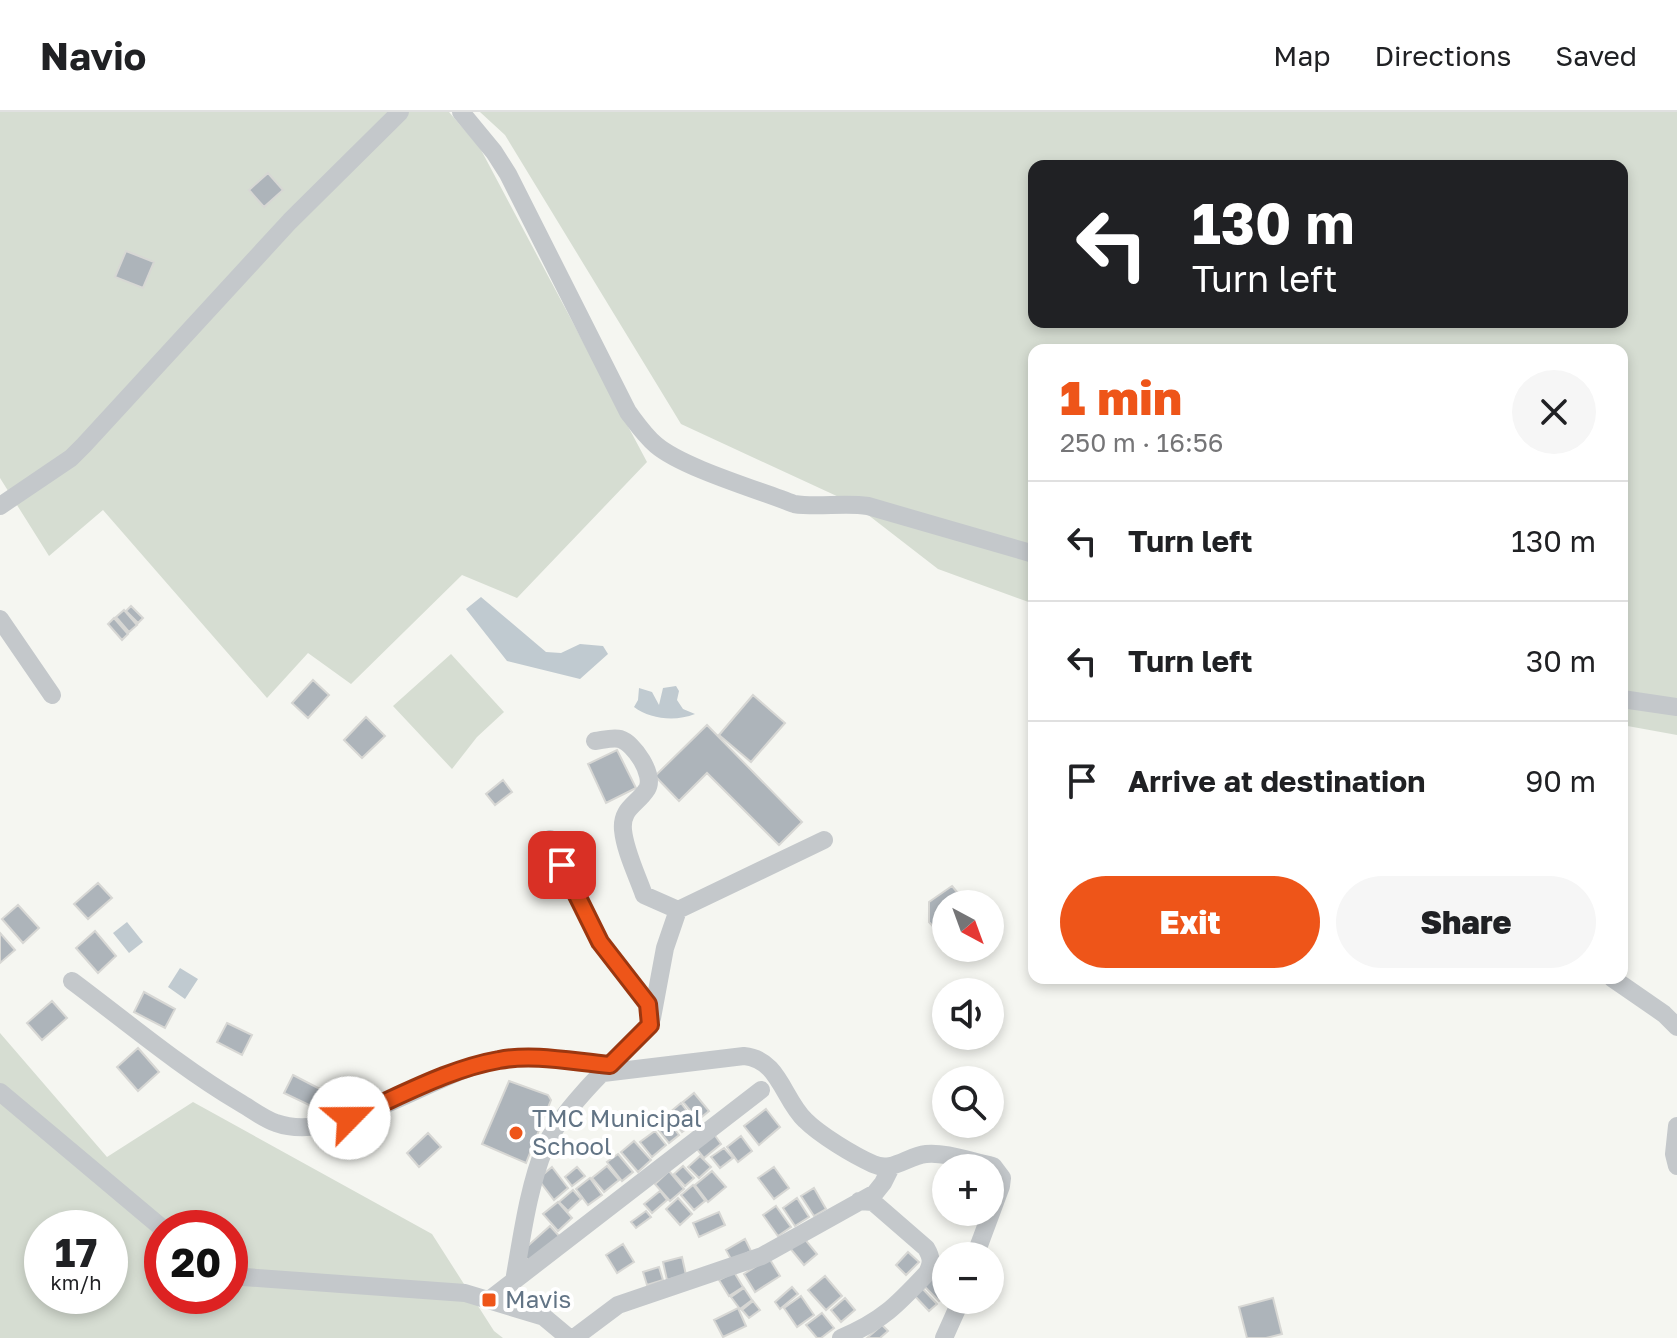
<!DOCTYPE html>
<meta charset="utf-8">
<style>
:root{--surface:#fff;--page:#f6f6f6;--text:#202124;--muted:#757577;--line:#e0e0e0;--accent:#ee5519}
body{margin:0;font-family:"Golos Text",sans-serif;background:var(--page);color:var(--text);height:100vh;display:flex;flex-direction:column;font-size:30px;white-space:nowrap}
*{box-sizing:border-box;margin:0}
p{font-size:26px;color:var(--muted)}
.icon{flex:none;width:44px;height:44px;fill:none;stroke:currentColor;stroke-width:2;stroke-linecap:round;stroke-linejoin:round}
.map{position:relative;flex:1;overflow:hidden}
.drawer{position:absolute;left:1028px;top:232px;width:600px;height:640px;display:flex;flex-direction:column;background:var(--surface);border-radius:16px;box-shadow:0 4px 12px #0003}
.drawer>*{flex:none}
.guide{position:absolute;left:1028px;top:48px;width:600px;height:168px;border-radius:16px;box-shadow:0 4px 12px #0003;background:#202124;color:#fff;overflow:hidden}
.needle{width:52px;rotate:139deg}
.fabs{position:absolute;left:932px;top:778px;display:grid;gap:16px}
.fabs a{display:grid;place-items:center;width:72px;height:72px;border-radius:50%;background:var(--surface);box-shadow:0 4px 12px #0003;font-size:40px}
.speed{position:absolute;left:24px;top:1098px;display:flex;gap:16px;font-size:40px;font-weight:700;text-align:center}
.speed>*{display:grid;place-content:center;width:104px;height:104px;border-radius:50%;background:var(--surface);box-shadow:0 4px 12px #0003;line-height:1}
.speed small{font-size:20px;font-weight:400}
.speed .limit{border:12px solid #d22;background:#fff;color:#111}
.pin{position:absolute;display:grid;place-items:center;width:68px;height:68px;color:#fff;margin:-34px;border-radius:16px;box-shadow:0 4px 12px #0006}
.me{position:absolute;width:88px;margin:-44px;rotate:67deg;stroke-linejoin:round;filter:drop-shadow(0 0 6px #0008)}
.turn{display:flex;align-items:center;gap:28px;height:168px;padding:0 32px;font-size:36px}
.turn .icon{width:104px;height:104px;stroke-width:2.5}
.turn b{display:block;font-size:56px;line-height:68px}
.round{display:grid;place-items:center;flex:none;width:84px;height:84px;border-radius:42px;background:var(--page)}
.head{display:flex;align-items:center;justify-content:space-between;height:136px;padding:0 32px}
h1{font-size:48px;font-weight:800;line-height:60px;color:var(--accent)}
.action{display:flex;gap:16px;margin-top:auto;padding:16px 32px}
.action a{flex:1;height:92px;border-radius:48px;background:var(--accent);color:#fff;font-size:32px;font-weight:800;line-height:92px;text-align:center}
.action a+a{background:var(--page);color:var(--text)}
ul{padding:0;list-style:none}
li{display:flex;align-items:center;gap:24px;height:120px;padding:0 32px;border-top:2px solid var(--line)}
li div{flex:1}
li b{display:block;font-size:30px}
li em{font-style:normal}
header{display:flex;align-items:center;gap:48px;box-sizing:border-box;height:112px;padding:0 40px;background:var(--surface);border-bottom:2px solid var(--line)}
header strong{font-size:38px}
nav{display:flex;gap:44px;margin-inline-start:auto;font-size:28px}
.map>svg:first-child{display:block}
.green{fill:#d6ddd2;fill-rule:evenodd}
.water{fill:#c0cad0}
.building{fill:#adb4ba;stroke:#d7d7d4;stroke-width:2}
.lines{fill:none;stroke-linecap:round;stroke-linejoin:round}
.minor{stroke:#c4c8cb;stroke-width:18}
.route-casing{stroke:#9b3710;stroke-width:20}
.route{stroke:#ee5519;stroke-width:14}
.poi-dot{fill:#ee5519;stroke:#fff;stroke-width:3}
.labels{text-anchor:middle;stroke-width:8;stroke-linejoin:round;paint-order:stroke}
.poi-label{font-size:24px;fill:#627485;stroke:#fff;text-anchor:start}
</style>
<header>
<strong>Navio</strong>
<nav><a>Map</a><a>Directions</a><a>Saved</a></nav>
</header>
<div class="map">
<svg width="1677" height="1226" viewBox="0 0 1677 1226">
<rect width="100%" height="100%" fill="#f5f6f1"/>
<path class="green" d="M 0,0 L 449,0 L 480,36 L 647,350 L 517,486 L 462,463 L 351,572 L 308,541 L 267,586 L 103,398 L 49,444 L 0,366 Z
M 480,0 L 1677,0 L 1677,623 L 1622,613 L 1622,238 L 1034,238 L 1034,492 L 938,457 L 854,392 L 681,312 L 505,23 ZM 1034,54 L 1622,54 L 1622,210 L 1034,210 Z
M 451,542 L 504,600 L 477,625 L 452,657 L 393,594 Z
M 0,921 L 107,1045 L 193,990 L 432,1122 L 494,1219 L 503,1226 L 0,1226 ZM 42,1116 L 110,1116 L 110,1184 L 42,1184 ZM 162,1116 L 230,1116 L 230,1184 L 162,1184 Z"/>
<path class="water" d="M 481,485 L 546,540 L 561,541 L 580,532 L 603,534 L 608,542 L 580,567 L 507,549 L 466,497 Z
M 676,574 L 679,579 L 677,588 L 683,597 L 695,602 C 675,610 650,607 634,595 L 638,588 L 639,576 L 652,580 L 659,593 L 663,576 Z
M 127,810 L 143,830 L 129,841 L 113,821 Z
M 180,856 L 198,867 L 185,887 L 168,875 Z"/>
<path class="building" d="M 268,61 L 283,78 L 264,95 L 249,78 Z
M 126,139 L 154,150 L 143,176 L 115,165 Z
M 131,494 L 143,506 L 138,511 L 126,499 Z
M 124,498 L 137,513 L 129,520 L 116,505 Z
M 114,506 L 128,522 L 122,528 L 108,512 Z
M 313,568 L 329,583 L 308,606 L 292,591 Z
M 753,583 L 785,611 L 751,650 L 719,623 Z
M 366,605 L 385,624 L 362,646 L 344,628 Z
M 707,613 L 802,710 L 779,733 L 707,661 L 679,689 L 655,664 Z
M 617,638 L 636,676 L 606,691 L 588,652 Z
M 503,668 L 512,680 L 495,693 L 486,682 Z
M 98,771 L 112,786 L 88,807 L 74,792 Z
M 952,774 L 967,792 L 946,792 L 946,829 L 929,810 L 929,790 Z
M 18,793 L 39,816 L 23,831 L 2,807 Z
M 95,819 L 116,844 L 98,861 L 76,836 Z
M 0,821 L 15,838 L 0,851 Z
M 144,880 L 175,897 L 165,916 L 134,900 Z
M 52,889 L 67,906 L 42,928 L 27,911 Z
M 227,911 L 252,923 L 242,943 L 217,930 Z
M 138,936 L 159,960 L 138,979 L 117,955 Z
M 293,963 L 320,977 L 311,994 L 284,981 Z
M 509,969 L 548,983 L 551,988 L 526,1051 L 482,1032 Z
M 694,981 L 709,999 L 698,1008 L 683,990 Z
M 681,991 L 695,1010 L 682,1020 L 668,1002 Z
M 766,997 L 780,1015 L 759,1033 L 744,1014 Z
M 667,1008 L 679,1023 L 669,1031 L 657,1016 Z
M 711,1018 L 721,1032 L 704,1046 L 693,1032 Z
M 655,1019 L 666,1033 L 652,1045 L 640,1030 Z
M 428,1021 L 441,1035 L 419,1055 L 407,1041 Z
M 741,1024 L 752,1039 L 738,1050 L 727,1035 Z
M 634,1029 L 651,1048 L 638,1060 L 621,1040 Z
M 724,1036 L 733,1046 L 720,1056 L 711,1045 Z
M 618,1042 L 633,1060 L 622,1069 L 607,1050 Z
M 700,1044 L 711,1055 L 699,1066 L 688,1055 Z
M 607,1054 L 619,1068 L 604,1080 L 592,1066 Z
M 683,1054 L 694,1066 L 685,1074 L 674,1062 Z
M 552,1055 L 568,1076 L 554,1088 L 538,1067 Z
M 577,1055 L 585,1064 L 572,1074 L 565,1065 Z
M 774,1055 L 789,1076 L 774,1087 L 758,1066 Z
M 669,1059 L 684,1077 L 670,1089 L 655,1072 Z
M 712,1059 L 726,1075 L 708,1090 L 695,1073 Z
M 590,1066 L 602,1083 L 588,1093 L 576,1077 Z
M 693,1073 L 705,1089 L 694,1098 L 681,1083 Z
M 814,1076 L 826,1097 L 814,1104 L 801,1084 Z
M 573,1078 L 581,1087 L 568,1099 L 559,1090 Z
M 660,1079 L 667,1088 L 652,1101 L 644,1092 Z
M 678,1086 L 692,1102 L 680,1113 L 666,1097 Z
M 797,1086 L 809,1105 L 795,1114 L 783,1096 Z
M 558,1090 L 572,1106 L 558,1119 L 543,1102 Z
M 776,1094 L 791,1115 L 778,1124 L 763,1103 Z
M 646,1099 L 651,1105 L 636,1116 L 631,1110 Z
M 719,1100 L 725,1113 L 699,1125 L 693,1111 Z
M 550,1114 L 560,1125 L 530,1151 L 521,1140 Z
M 803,1125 L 817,1142 L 804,1153 L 789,1135 Z
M 745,1127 L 751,1139 L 732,1149 L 726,1138 Z
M 623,1132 L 634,1150 L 617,1161 L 606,1143 Z
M 908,1140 L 919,1150 L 906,1163 L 896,1153 Z
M 682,1145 L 686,1163 L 667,1168 L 663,1150 Z
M 769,1146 L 780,1164 L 755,1180 L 744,1162 Z
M 659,1155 L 663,1168 L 647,1173 L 643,1160 Z
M 734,1160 L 743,1175 L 729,1184 L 719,1168 Z
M 931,1163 L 946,1178 L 946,1182 L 939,1189 L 922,1172 Z
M 825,1164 L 842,1184 L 826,1198 L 808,1178 Z
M 792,1175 L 798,1182 L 780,1197 L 775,1190 Z
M 921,1175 L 937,1192 L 929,1199 L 913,1182 Z
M 744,1176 L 752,1188 L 740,1197 L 731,1185 Z
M 801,1184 L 814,1203 L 797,1215 L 784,1196 Z
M 845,1186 L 855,1198 L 841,1210 L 831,1198 Z
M 1273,1186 L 1282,1222 L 1266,1226 L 1247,1226 L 1239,1195 Z
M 753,1189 L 760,1198 L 749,1206 L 742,1198 Z
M 738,1196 L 746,1214 L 723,1225 L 714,1208 Z
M 822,1201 L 834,1216 L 821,1226 L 817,1226 L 806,1213 Z
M 882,1213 L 888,1219 L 880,1226 L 867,1226 Z"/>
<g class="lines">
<path class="minor" d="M 461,0 L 494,40 L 508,62 L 628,300 C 637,312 645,324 656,333 C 683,356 759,378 794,392 C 819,396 843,390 868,394 L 1034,442
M 0,394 L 71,346 L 84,333 L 290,109 L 400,0
M 0,507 L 52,583
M 1622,587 L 1677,595
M 595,629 C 603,628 613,625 620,627 C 634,631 655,663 647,677 C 637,693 621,696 623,718 C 625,739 637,763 644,783 L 678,798
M 1612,866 L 1664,902 L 1677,915
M 72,869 C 127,910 180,955 239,990 C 251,997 264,1007 276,1011 C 339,1034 435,958 501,947 C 536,942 575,950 610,953
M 652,906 L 665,836 L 678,798 L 824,728
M 603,961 L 744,944 C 779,947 783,987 805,1008 C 820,1023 853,1043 873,1052 C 892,1061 907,1044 926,1042 C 946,1040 972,1050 993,1054 L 1002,1066 L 1001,1074 L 975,1144
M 0,980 L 162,1116
M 1677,1014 L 1674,1042 L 1677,1054
M 230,1164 L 465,1181 L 544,1205 L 569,1226
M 514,1169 C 522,1125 528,1076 545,1035 C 561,997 619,944 650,913 L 648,892 L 600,830 L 550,727
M 489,1188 L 761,978
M 574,1226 L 618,1193 L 762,1144 L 875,1081 L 883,1071 L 891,1055
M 841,1226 C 882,1209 897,1193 927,1161 C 932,1151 932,1146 926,1136 L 873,1090 L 859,1089
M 944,1226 L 961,1188"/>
</g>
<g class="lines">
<defs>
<path id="route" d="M 349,1006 C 397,986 447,957 499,948 C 534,941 574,950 610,953 L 650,913 L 648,892 L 600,830 L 562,753"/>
</defs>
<use href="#route" class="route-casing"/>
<use href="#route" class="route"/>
</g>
<g class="poi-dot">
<circle cx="516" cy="1021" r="8"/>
<rect x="481" y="1180" width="16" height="16" rx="4"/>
</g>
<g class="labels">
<g class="poi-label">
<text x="532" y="1015">TMC Municipal<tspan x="532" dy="28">School</tspan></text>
<text x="505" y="1196">Mavis</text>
</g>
</g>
</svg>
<div class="fabs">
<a><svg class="needle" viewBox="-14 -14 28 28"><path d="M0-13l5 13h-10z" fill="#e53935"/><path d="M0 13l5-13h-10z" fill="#757577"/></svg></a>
<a><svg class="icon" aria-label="sound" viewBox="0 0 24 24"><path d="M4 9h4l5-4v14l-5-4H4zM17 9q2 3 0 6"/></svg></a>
<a><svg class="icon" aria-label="search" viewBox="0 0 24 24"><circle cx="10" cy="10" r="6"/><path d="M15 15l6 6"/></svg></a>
<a>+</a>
<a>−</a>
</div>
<div class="speed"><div>17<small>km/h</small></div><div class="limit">20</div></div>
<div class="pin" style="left:562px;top:753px;background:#d93025"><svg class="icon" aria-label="arrive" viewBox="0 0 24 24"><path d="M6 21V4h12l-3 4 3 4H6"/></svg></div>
<svg class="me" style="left:349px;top:1006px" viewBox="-20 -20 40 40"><circle r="19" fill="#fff"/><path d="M0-13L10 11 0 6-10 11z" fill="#ee5519"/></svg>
<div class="guide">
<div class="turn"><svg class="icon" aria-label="left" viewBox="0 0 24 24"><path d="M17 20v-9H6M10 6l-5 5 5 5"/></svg><div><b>130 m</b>Turn left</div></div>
</div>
<section class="drawer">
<div class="head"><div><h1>1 min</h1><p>250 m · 16:56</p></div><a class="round"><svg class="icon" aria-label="close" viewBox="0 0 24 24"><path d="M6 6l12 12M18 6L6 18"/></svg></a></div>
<ul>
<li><svg class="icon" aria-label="left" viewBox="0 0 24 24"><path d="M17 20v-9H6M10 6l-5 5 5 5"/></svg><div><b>Turn left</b></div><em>130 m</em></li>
<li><svg class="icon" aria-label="left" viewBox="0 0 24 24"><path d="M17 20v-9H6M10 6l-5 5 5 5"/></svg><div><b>Turn left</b></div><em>30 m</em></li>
<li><svg class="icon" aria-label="arrive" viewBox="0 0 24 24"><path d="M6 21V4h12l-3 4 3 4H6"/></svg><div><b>Arrive at destination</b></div><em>90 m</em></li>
</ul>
<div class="action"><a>Exit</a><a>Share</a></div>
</section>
</div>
